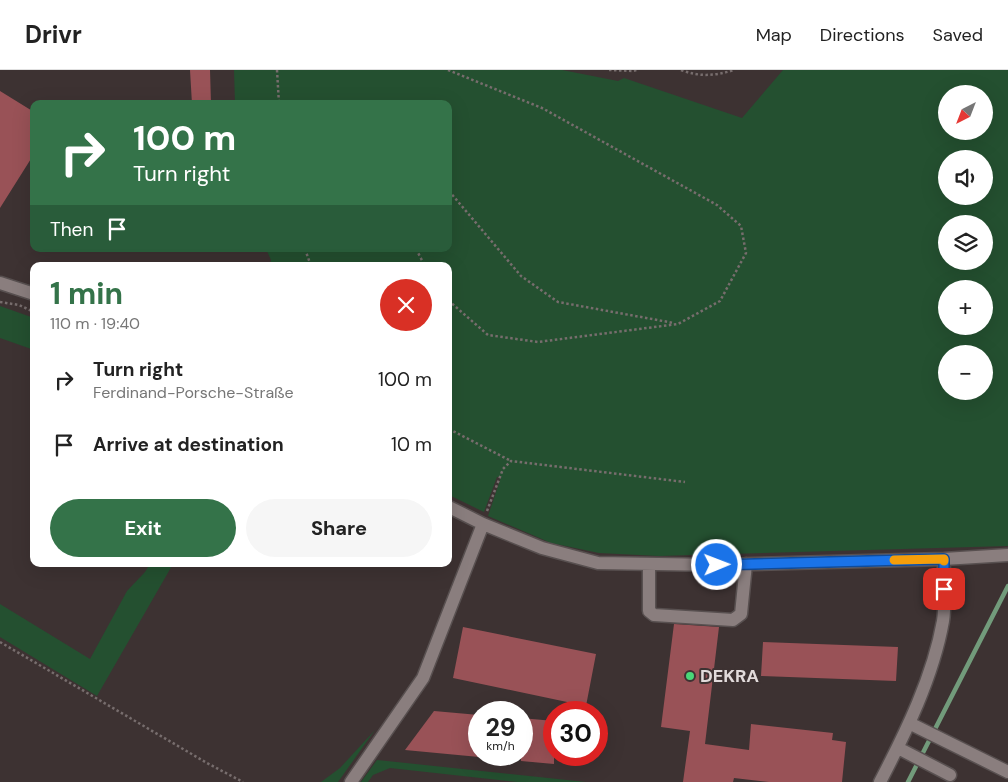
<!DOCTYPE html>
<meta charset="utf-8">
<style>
:root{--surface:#fff;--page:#f6f6f6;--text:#222;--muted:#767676;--line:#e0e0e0;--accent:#347349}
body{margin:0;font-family:"DM Sans",sans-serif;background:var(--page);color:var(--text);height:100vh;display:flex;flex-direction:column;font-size:19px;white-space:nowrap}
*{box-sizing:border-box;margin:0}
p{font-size:16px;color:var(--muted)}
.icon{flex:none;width:28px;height:28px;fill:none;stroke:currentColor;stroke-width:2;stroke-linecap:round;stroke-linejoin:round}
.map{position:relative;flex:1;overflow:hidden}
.side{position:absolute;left:30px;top:192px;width:422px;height:305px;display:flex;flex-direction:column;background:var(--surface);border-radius:10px;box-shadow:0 5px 20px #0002}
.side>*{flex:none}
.top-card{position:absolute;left:30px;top:30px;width:422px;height:152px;border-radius:10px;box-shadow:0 5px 20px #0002;background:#347349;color:#fff;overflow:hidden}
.needle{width:32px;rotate:222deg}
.fabs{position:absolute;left:938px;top:15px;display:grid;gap:10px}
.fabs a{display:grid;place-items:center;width:55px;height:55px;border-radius:50%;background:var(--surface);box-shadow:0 5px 20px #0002;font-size:25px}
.speed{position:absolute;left:468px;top:631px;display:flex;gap:10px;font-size:25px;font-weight:700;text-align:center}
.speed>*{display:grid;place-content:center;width:65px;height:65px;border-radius:50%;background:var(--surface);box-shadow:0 5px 20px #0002;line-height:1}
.speed small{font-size:12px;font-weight:400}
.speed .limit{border:8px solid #d22;background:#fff;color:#111}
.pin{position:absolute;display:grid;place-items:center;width:42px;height:42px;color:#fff;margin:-21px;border-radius:10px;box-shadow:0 2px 8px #0006}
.me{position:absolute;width:55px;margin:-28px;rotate:89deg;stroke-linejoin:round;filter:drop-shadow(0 0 4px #0008)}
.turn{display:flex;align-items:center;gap:18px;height:105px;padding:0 20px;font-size:22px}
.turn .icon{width:65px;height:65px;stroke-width:2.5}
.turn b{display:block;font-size:35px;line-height:42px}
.then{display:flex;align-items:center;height:48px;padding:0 20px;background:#0003;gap:10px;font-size:19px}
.round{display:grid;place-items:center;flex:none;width:52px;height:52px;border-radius:26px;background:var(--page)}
.overview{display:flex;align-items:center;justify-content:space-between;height:85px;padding:0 20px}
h1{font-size:30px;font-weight:700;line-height:38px;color:var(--accent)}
.button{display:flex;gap:10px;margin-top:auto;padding:10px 20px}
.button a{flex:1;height:58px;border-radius:30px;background:var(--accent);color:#fff;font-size:20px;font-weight:700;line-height:58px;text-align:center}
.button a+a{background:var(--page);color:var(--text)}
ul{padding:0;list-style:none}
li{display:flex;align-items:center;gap:15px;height:65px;padding:0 20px}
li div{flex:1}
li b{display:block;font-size:19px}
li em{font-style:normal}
header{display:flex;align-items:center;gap:30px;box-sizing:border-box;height:70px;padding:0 25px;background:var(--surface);border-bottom:1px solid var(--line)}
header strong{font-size:24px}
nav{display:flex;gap:28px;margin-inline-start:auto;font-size:18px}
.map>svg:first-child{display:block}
.green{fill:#245030;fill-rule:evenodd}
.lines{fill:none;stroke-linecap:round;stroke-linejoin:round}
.stream{stroke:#729b7b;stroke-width:4.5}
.building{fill:#995257}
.minor-casing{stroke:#585050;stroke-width:15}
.path{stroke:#776d6d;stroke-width:2.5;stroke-dasharray:2.5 2.5;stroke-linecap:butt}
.minor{stroke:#8a7e7e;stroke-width:12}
.route-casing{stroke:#114b97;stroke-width:12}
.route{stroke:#1a73e8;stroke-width:9}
.slow{stroke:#f59e0b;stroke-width:9}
.poi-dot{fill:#49d778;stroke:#3d3232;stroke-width:2}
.labels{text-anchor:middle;stroke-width:4;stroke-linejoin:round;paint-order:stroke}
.poi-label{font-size:18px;font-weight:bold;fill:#e2dbdb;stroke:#3d3232;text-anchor:start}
</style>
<header>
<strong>Drivr</strong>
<nav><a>Map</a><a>Directions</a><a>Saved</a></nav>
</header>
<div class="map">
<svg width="1008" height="712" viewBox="0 0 1008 712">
<rect width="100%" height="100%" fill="#3d3232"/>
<path class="green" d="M 234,0 L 562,0 L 618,11 L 624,8 L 742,48 L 783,0 L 1008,0 L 1008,476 L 659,486 L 599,483 L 551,473 L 488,446 L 501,407 L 497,407 L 484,442 L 449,425 L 449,196 L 270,196 L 271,190 L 266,179 L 449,179 L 449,34 L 235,34 ZM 946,24 L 984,24 L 984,61 L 946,61 ZM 946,89 L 984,89 L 984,126 L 946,126 ZM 946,154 L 984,154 L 984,191 L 946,191 ZM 946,219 L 984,219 L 984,256 L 946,256 ZM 946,284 L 984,284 L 984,321 L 946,321 Z
M 0,236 L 34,248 L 34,280 L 0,268 Z
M 150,494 L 173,494 L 97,626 L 0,567 L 0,534 L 90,589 L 127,521 L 145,502 Z
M 375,660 L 338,712 L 321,712 L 340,698 Z
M 377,690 L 387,691 L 586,712 L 517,712 L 390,698 L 373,705 L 368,712 L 361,712 Z"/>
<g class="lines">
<path class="stream" d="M 908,712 L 1008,516"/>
</g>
<path class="building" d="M 190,0 L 210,0 L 211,34 L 192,34 Z
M 0,21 L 34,42 L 34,84 L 0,138 Z
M 674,554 L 719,557 L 705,674 L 749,680 L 751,654 L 833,663 L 832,670 L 846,672 L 842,712 L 769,712 L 734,708 L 733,712 L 683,712 L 690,661 L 661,657 Z
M 463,557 L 596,584 L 586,636 L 453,608 Z
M 763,572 L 898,577 L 896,611 L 761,606 Z
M 434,641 L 479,645 L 479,687 L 405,680 Z
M 521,648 L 554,651 L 554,694 L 521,691 Z"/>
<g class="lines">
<defs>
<path id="minor" d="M 0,213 L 34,224
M 449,437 L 483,454 L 542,478 L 598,493 L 717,495 L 944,489 L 1008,485
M 649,494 L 649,541 L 654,545 L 733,550 L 741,544 L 746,494
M 909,653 L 1008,702
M 898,678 L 950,705
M 351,712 L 423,608 L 483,454
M 880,712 C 906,662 933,607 943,551 C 946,533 943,508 944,489"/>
</defs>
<use href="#minor" class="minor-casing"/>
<path class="path" d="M 277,0 L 279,34
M 448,0 L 542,38 L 717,135 L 741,156 L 746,183 L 720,231 L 678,254 L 538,272 L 488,265 L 449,231
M 609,0 L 633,1 L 637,0
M 681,0 C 699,7 715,6 734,0
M 449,121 L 521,206 L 558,232 L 674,253
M 305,179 L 311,196
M 416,179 L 425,196
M 0,232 L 19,235 L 34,242
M 449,359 L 511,391
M 487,441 L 503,399 L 511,391 L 685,412
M 0,572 L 207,693 L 243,712"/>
<use href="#minor" class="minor"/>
</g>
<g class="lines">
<defs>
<path id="route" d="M 717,495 L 944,489 L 944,519"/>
</defs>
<use href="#route" class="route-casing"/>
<use href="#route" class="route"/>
<path class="slow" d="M 894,490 L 944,489 L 944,491"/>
</g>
<circle class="poi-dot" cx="690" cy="606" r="5"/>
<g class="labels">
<g class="poi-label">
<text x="700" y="612">DEKRA</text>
</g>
</g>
</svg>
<div class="fabs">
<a><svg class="needle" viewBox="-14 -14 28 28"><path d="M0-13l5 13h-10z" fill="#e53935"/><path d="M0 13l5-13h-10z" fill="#767676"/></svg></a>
<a><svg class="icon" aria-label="sound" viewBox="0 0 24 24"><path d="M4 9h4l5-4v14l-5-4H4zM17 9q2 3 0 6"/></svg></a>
<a><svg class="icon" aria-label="layers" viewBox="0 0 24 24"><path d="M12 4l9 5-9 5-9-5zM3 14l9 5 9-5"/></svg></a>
<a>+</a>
<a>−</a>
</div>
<div class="speed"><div>29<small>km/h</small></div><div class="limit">30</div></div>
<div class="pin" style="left:944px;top:519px;background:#d93025"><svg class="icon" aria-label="arrive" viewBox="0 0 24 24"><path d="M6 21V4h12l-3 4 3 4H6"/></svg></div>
<svg class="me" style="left:717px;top:495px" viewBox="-20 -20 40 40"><circle r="17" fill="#1a73e8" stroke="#fff" stroke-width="3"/><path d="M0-11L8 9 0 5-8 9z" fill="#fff"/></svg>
<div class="top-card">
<div class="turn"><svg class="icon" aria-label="right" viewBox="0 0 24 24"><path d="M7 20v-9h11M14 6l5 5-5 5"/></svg><div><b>100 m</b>Turn right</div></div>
<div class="then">Then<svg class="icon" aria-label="arrive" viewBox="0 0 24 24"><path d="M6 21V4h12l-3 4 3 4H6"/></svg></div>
</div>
<section class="side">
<div class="overview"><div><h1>1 min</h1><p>110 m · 19:40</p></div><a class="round" style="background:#d93025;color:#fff"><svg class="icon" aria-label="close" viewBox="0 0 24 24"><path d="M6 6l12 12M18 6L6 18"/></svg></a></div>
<ul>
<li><svg class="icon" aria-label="right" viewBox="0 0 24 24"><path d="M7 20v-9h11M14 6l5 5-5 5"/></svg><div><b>Turn right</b><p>Ferdinand-Porsche-Straße</p></div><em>100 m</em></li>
<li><svg class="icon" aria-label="arrive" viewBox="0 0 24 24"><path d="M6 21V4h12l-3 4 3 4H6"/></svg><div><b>Arrive at destination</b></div><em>10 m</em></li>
</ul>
<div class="button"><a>Exit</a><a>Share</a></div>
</section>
</div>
